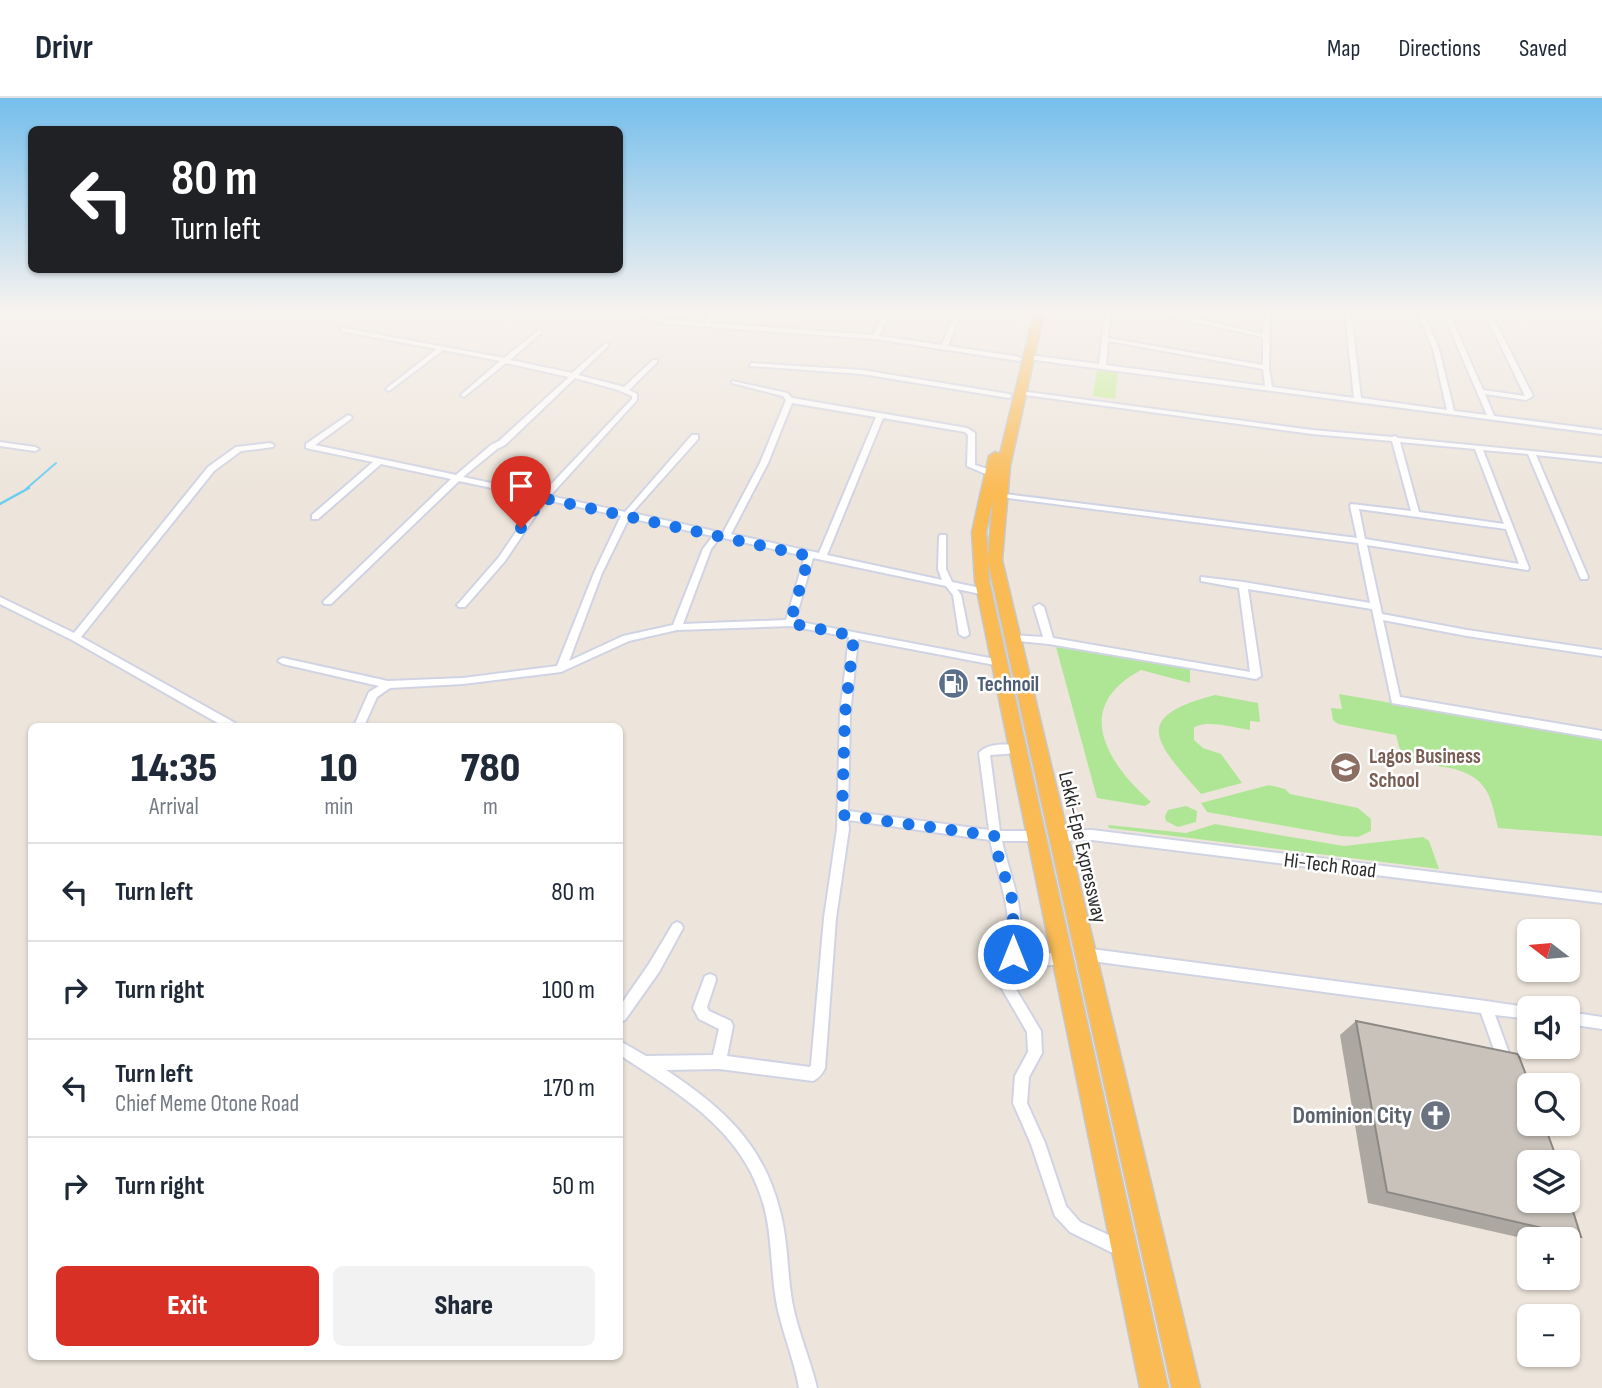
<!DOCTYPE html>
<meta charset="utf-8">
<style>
:root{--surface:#fff;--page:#f2f2f3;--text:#1f2937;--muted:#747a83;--line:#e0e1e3;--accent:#d93025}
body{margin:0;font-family:"Sofia Sans Condensed",sans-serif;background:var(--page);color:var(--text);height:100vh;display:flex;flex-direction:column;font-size:26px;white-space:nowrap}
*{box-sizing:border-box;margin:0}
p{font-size:23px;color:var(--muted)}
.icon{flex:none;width:38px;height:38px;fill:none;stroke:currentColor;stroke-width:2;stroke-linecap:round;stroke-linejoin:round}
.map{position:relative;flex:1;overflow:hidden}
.drawer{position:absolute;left:28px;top:625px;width:595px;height:637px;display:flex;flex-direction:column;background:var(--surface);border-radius:10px;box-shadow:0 2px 5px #0004}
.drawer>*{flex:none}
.hud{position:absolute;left:28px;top:28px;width:595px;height:147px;border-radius:10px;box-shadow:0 2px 5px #0004;background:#202124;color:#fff;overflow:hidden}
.needle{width:46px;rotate:286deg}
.buttons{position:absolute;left:1517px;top:821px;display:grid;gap:14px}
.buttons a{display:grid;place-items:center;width:63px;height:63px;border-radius:10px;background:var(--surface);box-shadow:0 2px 5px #0004;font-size:35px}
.pin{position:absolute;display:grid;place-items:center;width:60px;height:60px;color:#fff;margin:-72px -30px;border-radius:50% 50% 50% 0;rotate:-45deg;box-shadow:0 0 7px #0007}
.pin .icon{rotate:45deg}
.me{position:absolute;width:77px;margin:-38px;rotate:0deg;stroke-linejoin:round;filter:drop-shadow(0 0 5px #0008)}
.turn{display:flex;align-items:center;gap:24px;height:147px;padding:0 28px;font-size:32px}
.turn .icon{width:91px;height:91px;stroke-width:2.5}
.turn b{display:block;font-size:49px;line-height:60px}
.eta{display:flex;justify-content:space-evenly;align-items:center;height:119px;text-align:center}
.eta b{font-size:42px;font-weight:800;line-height:49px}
.cta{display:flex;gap:14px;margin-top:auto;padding:14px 28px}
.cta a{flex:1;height:80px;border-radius:10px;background:var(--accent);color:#fff;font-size:28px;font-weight:800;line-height:80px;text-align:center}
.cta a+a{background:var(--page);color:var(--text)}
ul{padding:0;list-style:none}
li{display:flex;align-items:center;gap:21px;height:98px;padding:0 28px;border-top:2px solid var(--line)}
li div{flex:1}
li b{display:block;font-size:26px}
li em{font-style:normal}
header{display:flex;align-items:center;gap:42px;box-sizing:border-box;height:98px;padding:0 35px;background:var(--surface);border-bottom:2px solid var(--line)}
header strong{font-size:33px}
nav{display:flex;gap:38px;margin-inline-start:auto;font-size:24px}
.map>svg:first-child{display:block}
.green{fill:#afe695}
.pitch{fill:#c4ee90}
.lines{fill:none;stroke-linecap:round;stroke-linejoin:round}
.stream-far1{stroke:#69cdf3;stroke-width:2}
.stream{stroke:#69cdf3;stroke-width:2.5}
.minor-casing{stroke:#d0d3e3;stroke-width:4}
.trunk-casing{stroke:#c8c8c8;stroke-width:3}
.minor{fill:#fff;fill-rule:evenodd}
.trunk{fill:#faba54;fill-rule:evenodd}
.wall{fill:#aca7a1}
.building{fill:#c8c2bb;stroke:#8c8883;stroke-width:2}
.route{stroke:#1a73e8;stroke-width:12;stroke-dasharray:0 21.6}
.labels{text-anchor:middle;stroke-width:5;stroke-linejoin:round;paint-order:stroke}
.service-label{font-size:21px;font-weight:bold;fill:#4e5e75;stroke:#fff;text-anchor:start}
.education-label{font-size:21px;font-weight:bold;fill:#785e54;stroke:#fff;text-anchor:start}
.street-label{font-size:21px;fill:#2a2a2a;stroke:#fff}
.near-worship-label{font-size:24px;font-weight:bold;fill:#5b616d;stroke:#fff;text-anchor:end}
</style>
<header>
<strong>Drivr</strong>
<nav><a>Map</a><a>Directions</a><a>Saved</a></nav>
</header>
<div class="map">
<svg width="1602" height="1290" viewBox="0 0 1602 1290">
<rect width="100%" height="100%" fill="#ede5db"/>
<path class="green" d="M 1056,549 L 1190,571 L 1190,585 L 1141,572 C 1072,609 1106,664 1151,704 L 1145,708 L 1097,700 Z
M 1339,596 L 1602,641 L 1602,738 L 1498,730 C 1495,718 1492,702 1486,692 C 1470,666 1430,668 1403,664 L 1396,637 L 1338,626 L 1333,622 L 1331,610 L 1342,611 Z
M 1215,597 L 1258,605 L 1260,624 L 1250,623 L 1250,632 C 1236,630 1204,621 1194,630 L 1194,642 L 1203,650 L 1221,656 L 1242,685 L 1201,696 C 1155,644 1130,619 1215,597 Z
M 1269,687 L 1285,691 L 1290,696 L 1358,710 L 1371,721 L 1371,733 L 1358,739 L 1341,738 L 1207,714 L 1201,705 Z
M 1186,708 L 1197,713 L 1196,724 L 1178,729 L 1166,723 L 1165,718 L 1168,712 Z
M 1215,726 L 1344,748 L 1423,739 L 1429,743 L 1439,771 L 1109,730 L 1108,727 L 1186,735 Z"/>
<path class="pitch" d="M 1097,272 L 1118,274 L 1115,301 L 1093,298 Z"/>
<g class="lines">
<path class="stream-far1" d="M 26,391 L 56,365"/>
<path class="stream" d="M 0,406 L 29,390"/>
<defs>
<path id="minor" d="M 630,215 L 642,215 L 668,222 L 704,225 L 711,215 L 717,215 L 710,225 L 873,237 L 884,215 L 890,215 L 879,238 L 942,247 L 955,215 L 961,215 L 948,248 L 1019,259 L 1022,261 L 1019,263 L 875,241 L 668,226 Z
M 1105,215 L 1111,215 L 1108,240 L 1263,267 L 1263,239 L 1155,215 L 1169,215 L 1263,236 L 1264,215 L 1270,215 L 1269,270 L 1272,289 L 1354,300 L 1345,215 L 1351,215 L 1361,300 L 1447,312 L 1433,251 L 1418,215 L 1424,215 L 1439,251 L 1454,313 L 1487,317 L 1443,215 L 1449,215 L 1483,292 L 1525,298 L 1485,215 L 1491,215 L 1533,298 L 1526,302 L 1485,296 L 1494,318 L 1602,332 L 1602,336 L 1102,271 L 1028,261 L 1025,259 L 1028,257 L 1099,266 ZM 1108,243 L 1263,271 L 1265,288 L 1106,267 Z
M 343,230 L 504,260 L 539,232 L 541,233 L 541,235 L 510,262 L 572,275 L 606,245 L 608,246 L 608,248 L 578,277 L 624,289 L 653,262 L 657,262 L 657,264 L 629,292 L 637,296 L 637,302 L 550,398 L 625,414 L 692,337 L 698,337 L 698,341 L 632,415 L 723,435 L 760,365 L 786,302 L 783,298 L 732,285 L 732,283 L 787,295 L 792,300 L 967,330 L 975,335 L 975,367 L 994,373 L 994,377 L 988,377 L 967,368 L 968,337 L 965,334 L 883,320 L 827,457 L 942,482 L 938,471 L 939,439 L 940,437 L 946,437 L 946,471 L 952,484 L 985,491 L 989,494 L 985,497 L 957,491 L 961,497 L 969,536 L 967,538 L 964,539 L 959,536 L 953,497 L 946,488 L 813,460 L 795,523 L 1000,562 L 1005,565 L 1000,568 L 858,541 L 850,616 L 848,713 L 989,732 L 979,655 C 988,644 1008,646 1022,648 L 1023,651 L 1022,654 L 1018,655 L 990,657 L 1000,733 L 1037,733 L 1041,735 L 1043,738 L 1041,741 L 1037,743 L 1002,743 C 1010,780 1030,820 1016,858 L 1063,854 L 1067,856 L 1069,860 L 1067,864 L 1063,866 L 1007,871 L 1005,873 L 1041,933 L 1042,955 L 1029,979 L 1027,1005 L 1045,1045 L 1066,1108 L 1080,1124 L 1129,1146 L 1131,1152 L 1129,1158 L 1123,1160 L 1070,1134 L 1055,1118 L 1031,1046 L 1013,1005 L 1015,978 L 1028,954 L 1027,934 L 991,872 C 994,865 1001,862 1004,855 C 1018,828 996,771 990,742 L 848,722 L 849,731 L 836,820 L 825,970 C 822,976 819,980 813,983 L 719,971 L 666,972 C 722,1009 763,1045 780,1113 C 788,1142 787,1173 792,1203 C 797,1232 810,1260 817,1290 L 799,1290 C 794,1260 781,1232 776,1202 C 771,1173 772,1141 765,1112 C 746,1034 682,998 620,957 L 620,943 L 646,958 L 713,957 L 719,931 L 699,921 L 693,910 L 705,878 L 710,876 L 715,878 L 716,882 L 707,909 L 709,913 L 731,923 L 733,928 L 727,958 L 810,969 L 811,967 L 824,820 L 837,731 L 840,616 L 849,539 L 790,528 L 677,532 L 629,543 L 561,574 L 463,586 L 390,590 L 377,599 L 364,628 L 354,628 L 369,594 L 379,588 L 283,566 L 278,563 L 280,561 L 283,560 L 388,583 L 463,580 L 557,568 L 594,475 L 621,418 L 546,402 L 505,463 L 465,509 L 459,509 L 457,507 L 459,505 L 499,459 L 539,400 L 459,383 L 331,506 L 325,506 L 323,504 L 325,502 L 451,381 L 381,366 L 318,421 L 312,421 L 312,417 L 373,364 L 306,350 L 306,346 L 348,317 L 352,319 L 351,321 L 315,347 L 456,377 L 491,347 L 499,343 L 569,279 L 506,265 L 464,299 L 461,297 L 462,296 L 500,263 L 443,252 L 389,293 L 386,291 L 387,290 L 437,251 L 341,233 L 341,231 ZM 575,280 L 618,292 L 632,298 L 632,301 L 542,396 L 463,379 L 497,351 L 505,347 ZM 792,305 L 876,319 L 819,455 L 731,436 L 768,365 ZM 629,420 L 713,438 L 703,451 L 673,527 L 623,538 L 569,563 L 602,475 ZM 724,440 L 805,458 L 786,522 L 683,526 L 711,451 L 718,442 Z
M 752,265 L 862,272 L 1009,296 L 1012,298 L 1009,300 L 862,276 L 750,268 L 750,266 Z
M 1020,293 L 1312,332 L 1392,339 L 1395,338 L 1398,340 L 1602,360 L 1602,364 L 1536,357 L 1588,479 L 1587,481 L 1581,481 L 1580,479 L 1528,356 L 1483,352 L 1529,470 L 1528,472 L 1367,447 L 1382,516 L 1467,532 L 1602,552 L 1602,558 L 1467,538 L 1383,522 L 1400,599 L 1602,633 L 1602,641 L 1392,605 L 1372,511 L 1248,491 L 1261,578 L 1256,581 L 1049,546 L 1008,542 L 1006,540 L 1011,537 L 1043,539 L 1034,509 L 1039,506 L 1044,509 L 1053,540 L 1250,574 L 1239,490 L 1201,483 L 1201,479 L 1243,484 L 1370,505 L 1358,445 L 1000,399 L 997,399 L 997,395 L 1357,440 L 1350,408 L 1351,406 L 1411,413 L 1392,343 L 1312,336 L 1018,296 L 1018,294 ZM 1400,344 L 1475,351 L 1504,426 L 1419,414 ZM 1359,411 L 1506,431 L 1519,466 L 1365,441 Z
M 0,344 L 35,349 L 39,351 L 35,353 L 0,348 Z
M 270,345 L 274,347 L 273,349 L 241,353 L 214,373 L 81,539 L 235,625 L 236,628 L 223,628 L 72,542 L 0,506 L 0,499 L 74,535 L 208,369 L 236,349 Z
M 1070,732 L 1092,732 L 1602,795 L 1602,805 L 1092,742 L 1072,742 L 1059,748 L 1055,746 L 1053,743 L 1055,740 Z
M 677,824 L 681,826 L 683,830 L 659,874 L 625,922 L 620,924 L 620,908 L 649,866 L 673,826 Z
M 1084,850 L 1486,903 L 1533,910 L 1530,910 L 1530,921 L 1495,917 L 1512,963 L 1510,968 L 1505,970 L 1500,968 L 1481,915 L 1084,862 L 1080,860 L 1078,856 L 1080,852 Z
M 1568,914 L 1602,919 L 1602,931 L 1568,926 Z"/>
<path id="trunk" d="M 1034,215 L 1044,215 L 1010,368 L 1002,462 L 1200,1290 L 1172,1290 L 988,463 L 989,483 L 1168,1290 L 1140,1290 L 975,483 L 972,434 L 989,358 L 995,354 L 1000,356 ZM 993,401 L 988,461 L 986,434 Z"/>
</defs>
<use href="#minor" class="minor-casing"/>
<use href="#trunk" class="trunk-casing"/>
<use href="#minor" class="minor"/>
<use href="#trunk" class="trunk"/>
</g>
<path class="wall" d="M 1356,923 L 1581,1139 L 1568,1143 L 1568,1141 L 1530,1141 L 1530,1142 L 1368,1105 L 1340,937 Z"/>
<path class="building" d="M 1356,923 L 1518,956 L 1530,987 L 1530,1026 L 1544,1026 L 1558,1064 L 1530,1064 L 1530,1102 L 1568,1102 L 1568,1097 L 1581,1139 L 1387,1094 Z"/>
<linearGradient id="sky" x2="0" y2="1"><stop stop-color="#75beec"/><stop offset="0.54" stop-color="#f7f3ef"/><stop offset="1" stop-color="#f7f3ef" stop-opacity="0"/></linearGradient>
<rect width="1602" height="396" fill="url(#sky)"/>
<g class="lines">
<path class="route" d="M 521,430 L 543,400 L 809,458 L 790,525 L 854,538 L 845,616 L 842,717 L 995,738 L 998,757 L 1013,804 L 1013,856"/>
</g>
<defs>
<symbol id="fuel-disc" viewBox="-11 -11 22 22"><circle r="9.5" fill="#5c6f8a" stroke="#fff"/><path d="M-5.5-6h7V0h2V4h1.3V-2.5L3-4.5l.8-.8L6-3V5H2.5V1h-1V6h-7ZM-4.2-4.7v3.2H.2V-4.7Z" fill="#fff"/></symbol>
<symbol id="university-disc" viewBox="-11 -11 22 22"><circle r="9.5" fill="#8d6e63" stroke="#fff"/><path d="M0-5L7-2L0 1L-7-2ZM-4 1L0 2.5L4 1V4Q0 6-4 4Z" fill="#fff"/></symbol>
<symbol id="church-disc" viewBox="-11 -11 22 22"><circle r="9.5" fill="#6b7280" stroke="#fff"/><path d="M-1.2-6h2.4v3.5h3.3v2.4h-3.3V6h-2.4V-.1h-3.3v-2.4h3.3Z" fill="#fff"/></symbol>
</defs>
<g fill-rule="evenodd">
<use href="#fuel-disc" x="936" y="568" width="35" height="35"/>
<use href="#university-disc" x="1328" y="652" width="35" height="35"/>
<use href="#church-disc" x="1418" y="1000" width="35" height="35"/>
</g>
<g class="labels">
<g class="service-label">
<text x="977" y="593">Technoil</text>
</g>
<g class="education-label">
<text x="1369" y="665">Lagos Business<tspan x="1369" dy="24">School</tspan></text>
</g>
<g class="street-label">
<text transform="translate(1083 749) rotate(77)" y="7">Lekki-Epe Expressway</text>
<text transform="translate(1330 767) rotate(7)" y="7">Hi-Tech Road</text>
</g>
<g class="near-worship-label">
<text x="1412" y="1025">Dominion City</text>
</g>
</g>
</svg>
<div class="buttons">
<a><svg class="needle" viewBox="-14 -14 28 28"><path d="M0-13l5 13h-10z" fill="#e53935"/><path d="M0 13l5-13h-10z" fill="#747a83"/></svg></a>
<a><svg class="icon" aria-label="sound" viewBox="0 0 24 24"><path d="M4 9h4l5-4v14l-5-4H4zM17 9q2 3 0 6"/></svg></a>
<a><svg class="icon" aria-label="search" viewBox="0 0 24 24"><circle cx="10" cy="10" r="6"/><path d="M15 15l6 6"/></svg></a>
<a><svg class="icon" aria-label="layers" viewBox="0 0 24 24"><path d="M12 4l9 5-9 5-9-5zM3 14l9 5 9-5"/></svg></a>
<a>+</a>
<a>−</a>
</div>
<div class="pin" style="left:521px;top:430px;background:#d93025"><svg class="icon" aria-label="arrive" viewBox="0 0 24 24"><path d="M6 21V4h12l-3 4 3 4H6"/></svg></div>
<svg class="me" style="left:1013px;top:856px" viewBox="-20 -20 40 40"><circle r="17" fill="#1a73e8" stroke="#fff" stroke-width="3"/><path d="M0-11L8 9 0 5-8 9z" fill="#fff"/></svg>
<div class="hud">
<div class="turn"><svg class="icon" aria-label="left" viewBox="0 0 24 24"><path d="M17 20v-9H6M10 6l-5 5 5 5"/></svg><div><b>80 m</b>Turn left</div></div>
</div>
<section class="drawer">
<div class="eta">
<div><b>14:35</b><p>Arrival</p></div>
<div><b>10</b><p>min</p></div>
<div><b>780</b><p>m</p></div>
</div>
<ul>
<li><svg class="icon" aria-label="left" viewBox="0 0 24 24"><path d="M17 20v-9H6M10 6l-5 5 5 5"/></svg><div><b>Turn left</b></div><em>80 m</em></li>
<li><svg class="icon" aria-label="right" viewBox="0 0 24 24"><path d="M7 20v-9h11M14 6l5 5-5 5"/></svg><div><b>Turn right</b></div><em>100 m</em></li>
<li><svg class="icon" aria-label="left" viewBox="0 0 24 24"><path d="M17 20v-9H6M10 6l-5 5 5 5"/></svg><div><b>Turn left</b><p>Chief Meme Otone Road</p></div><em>170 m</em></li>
<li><svg class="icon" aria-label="right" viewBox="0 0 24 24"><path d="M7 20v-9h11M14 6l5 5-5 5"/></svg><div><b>Turn right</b></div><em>50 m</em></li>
</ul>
<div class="cta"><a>Exit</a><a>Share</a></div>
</section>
</div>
